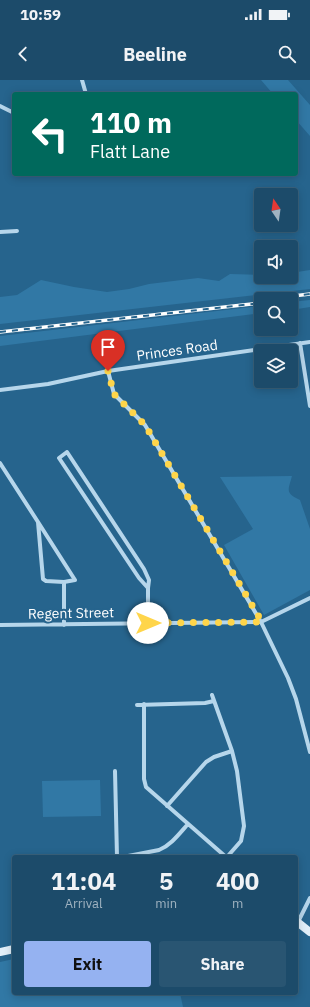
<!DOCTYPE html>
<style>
:root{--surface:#1c4b6a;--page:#295572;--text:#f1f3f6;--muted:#a0b3c1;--line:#3a637e;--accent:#95b2f1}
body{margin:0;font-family:"IBM Plex Sans",sans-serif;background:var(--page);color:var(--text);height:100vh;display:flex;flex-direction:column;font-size:15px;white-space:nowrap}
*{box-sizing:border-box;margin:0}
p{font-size:13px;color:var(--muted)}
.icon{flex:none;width:22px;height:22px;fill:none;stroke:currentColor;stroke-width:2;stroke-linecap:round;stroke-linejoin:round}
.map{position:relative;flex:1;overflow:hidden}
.side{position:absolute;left:12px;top:775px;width:286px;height:140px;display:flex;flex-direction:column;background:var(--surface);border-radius:4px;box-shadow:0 2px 10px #0003,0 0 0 1px var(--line)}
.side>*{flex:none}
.hud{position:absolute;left:12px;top:12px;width:286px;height:84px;border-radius:4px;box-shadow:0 2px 10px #0003,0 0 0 1px var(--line);background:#00695c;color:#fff;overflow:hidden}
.needle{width:26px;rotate:347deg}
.buttons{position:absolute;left:254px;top:108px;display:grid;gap:8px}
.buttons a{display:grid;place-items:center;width:44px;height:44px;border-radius:4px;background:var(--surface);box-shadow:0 2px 10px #0003,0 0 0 1px var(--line);font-size:20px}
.pin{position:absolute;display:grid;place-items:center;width:34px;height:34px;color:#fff;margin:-41px -17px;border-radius:50% 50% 50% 0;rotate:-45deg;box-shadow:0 0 4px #0007}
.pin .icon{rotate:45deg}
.me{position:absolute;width:44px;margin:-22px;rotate:90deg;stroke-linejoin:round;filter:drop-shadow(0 0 3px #0008)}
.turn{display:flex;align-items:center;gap:14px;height:84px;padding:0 12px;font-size:18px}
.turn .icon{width:52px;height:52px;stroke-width:2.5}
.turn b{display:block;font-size:28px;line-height:34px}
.eta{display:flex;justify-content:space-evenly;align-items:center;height:68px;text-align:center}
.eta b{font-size:24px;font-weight:800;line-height:28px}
.primary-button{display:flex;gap:8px;margin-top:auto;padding:8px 12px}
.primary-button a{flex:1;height:46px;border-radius:4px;background:var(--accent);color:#111;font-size:16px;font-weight:800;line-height:46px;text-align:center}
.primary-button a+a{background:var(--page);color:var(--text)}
.status{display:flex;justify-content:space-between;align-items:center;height:28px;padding:0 20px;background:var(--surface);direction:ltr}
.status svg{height:11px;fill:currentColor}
header{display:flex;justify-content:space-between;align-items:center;height:52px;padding:0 12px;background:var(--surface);font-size:18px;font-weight:800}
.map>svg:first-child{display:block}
.green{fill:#3178a5}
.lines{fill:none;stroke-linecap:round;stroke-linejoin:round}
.street{stroke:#b6d6eb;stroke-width:4}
.secondary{stroke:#e1eff9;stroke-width:8}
.rail-casing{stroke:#fff;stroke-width:3.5}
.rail{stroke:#26648d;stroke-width:2;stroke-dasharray:6;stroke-linecap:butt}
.route{stroke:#ffd54a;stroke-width:7;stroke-dasharray:0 12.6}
.labels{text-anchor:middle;stroke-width:4;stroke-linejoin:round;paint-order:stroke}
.street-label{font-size:14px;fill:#fff;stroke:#26648d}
</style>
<div class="status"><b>10:59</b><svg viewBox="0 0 49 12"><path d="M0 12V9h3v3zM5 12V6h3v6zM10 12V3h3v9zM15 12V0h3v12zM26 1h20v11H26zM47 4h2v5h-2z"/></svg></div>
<header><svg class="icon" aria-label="back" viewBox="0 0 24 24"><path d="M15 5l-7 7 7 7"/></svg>Beeline<svg class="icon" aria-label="search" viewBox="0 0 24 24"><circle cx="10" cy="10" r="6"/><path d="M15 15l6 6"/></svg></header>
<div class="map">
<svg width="310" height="927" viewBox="0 0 310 927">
<rect width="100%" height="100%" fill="#26648d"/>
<path class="green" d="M 261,0 L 288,0 L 310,25 L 310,56 L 296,40 L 296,14 L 273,14 Z
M 310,190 L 310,209 L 0,244 L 0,217 L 17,215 L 41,200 L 74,207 L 107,212 L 129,209 L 149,204 L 198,198 L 219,201 L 230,194 L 261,195 L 261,197 L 291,197 L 291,193 Z
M 310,220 L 310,227 L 291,230 L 291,222 Z
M 261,226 L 261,233 L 0,266 L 0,256 Z
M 292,396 C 288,411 285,413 300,420 L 310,449 L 310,510 L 264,535 L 224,465 L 253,449 L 220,397 Z
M 100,700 L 101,736 L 43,737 L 42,701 Z
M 14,879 L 14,913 L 180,913 L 183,927 L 0,927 L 0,882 Z"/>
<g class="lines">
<path class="street" d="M 82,0 L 86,14
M 0,26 L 14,33
M 0,152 L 17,151
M 300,263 L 310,326
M 108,291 L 114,314 L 145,345 L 261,542 L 288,598 L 296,619 L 310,672
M 0,310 L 48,304 L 108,291 L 310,262
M 0,383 L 38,442
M 64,502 L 75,500 L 38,442 L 43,499 L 46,501 L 64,502 L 64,545
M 148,508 L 149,500 L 144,489 L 67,372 L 59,378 L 139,498 L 148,508 L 148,543
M 0,545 L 261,542 L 310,518
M 212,615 L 232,671 L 237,691 L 244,746 L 241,761 L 227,777
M 144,624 L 144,699 L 146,707 L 226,777
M 137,625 L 205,623 L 214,621
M 115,691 L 117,777
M 167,726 L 206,682 L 214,677 L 232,671
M 123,777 L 159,770 C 171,765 179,754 188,744
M 298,842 L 310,818"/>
<path class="secondary" d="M 296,841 L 310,852
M 0,872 L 14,869"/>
<defs>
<path id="rail" d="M 268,219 L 310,214
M 0,252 L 261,223"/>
</defs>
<use href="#rail" class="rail-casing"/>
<use href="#rail" class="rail"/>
</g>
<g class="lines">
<path class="route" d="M 108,291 L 114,314 L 145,345 L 262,542 L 148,543"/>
</g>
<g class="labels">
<g class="street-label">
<text transform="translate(177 270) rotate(-8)" y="5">Princes Road</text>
<text transform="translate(71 533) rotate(-1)" y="5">Regent Street</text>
</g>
</g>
</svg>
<div class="buttons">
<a><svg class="needle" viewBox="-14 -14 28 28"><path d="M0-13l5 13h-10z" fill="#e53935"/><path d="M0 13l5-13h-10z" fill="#a0b3c1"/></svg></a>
<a><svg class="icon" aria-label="sound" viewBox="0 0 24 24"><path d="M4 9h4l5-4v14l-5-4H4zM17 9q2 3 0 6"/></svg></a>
<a><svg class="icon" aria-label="search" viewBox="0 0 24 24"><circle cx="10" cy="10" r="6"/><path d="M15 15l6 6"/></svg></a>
<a><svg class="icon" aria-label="layers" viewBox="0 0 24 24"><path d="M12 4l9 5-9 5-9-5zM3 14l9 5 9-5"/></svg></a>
</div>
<div class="pin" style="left:108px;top:291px;background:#d93025"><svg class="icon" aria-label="arrive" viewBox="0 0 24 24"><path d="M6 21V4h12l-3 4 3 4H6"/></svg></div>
<svg class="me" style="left:148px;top:543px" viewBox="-20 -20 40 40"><circle r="19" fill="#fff"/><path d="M0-13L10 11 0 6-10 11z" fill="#ffd54a"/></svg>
<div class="hud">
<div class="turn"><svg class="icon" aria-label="left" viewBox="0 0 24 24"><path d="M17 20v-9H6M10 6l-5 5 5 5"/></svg><div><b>110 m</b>Flatt Lane</div></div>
</div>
<section class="side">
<div class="eta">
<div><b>11:04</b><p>Arrival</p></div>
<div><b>5</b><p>min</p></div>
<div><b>400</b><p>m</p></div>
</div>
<div class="primary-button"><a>Exit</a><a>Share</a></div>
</section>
</div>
